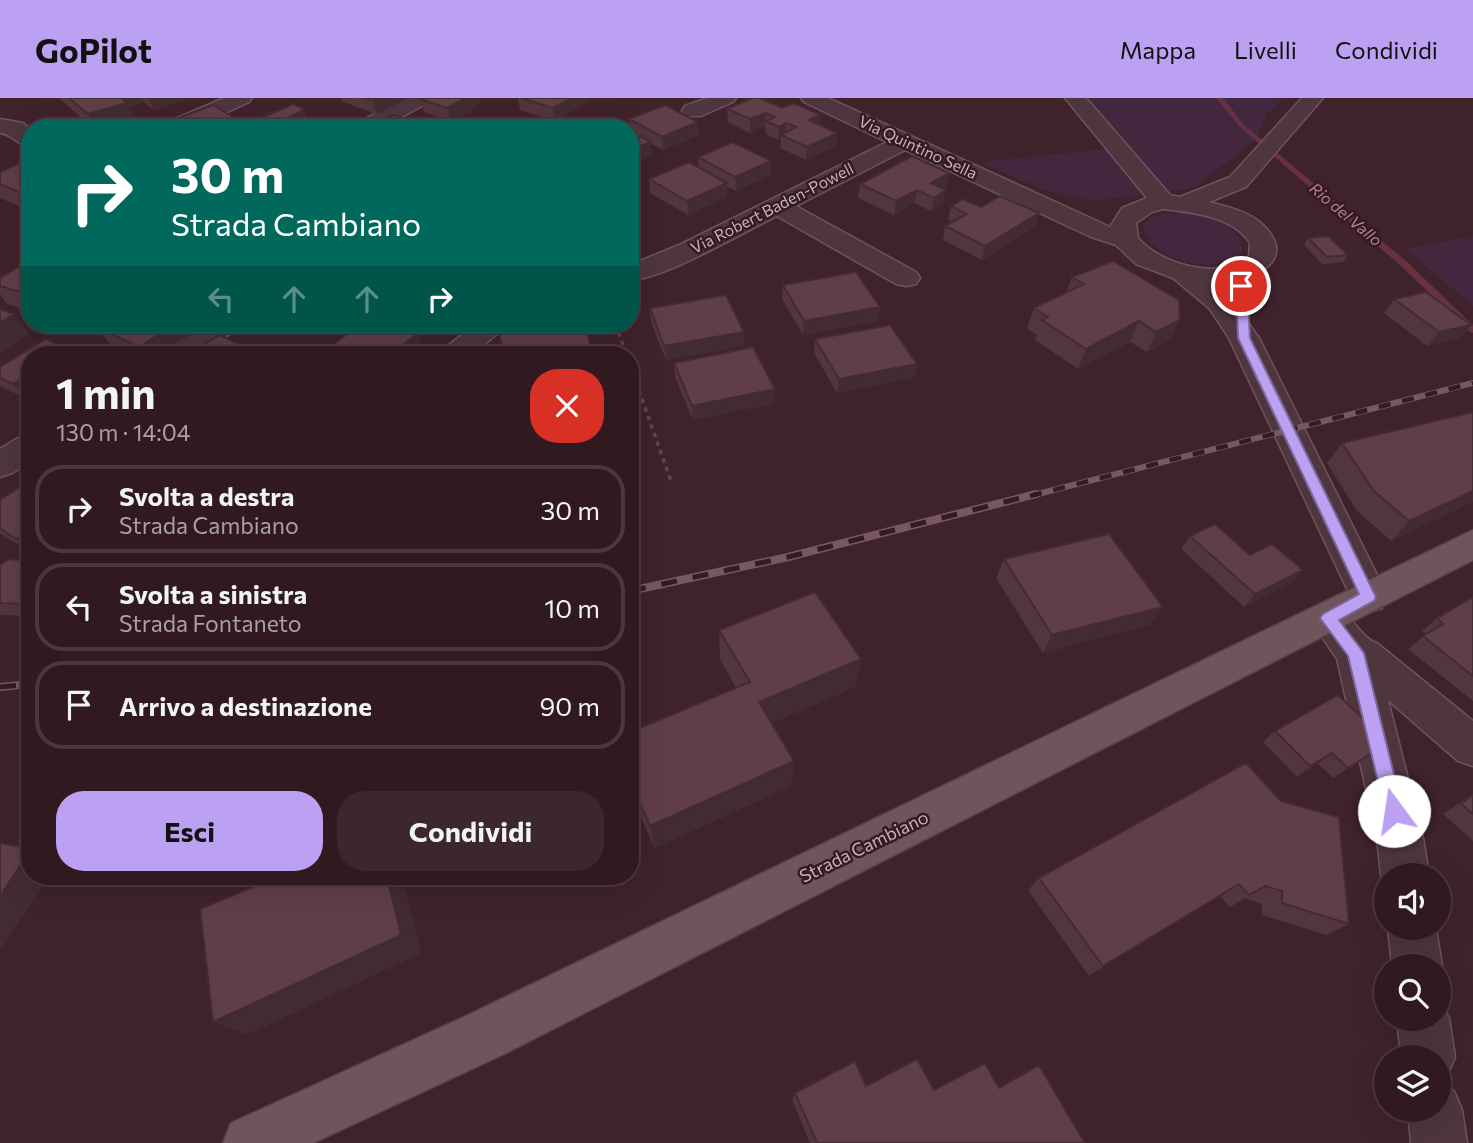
<!DOCTYPE html>
<html lang="it">
<meta charset="utf-8">
<style>
:root{--surface:#301a20;--page:#3c272d;--text:#f1f3f6;--muted:#a8a1a5;--line:#4b383e;--accent:#bca0f2}
body{margin:0;font-family:Commissioner,sans-serif;background:var(--page);color:var(--text);height:100vh;display:flex;flex-direction:column;font-size:26px;white-space:nowrap}
*{box-sizing:border-box;margin:0}
p{font-size:23px;color:var(--muted)}
.icon{flex:none;width:38px;height:38px;fill:none;stroke:currentColor;stroke-width:2;stroke-linecap:round;stroke-linejoin:round}
.map{position:relative;flex:1;overflow:hidden}
.drawer{position:absolute;left:21px;top:248px;width:618px;height:539px;display:flex;flex-direction:column;background:var(--surface);border-radius:28px;box-shadow:0 7px 28px #0002,0 0 0 2px var(--line)}
.drawer>*{flex:none}
.guide{position:absolute;left:21px;top:21px;width:618px;height:214px;border-radius:28px;box-shadow:0 7px 28px #0002,0 0 0 2px var(--line);background:#00695c;color:#fff;overflow:hidden}
.controls{position:absolute;left:1374px;top:765px;display:grid;gap:14px}
.controls a{display:grid;place-items:center;width:77px;height:77px;border-radius:50%;background:var(--surface);box-shadow:0 7px 28px #0002,0 0 0 2px var(--line);font-size:35px}
.pin{position:absolute;display:grid;place-items:center;width:60px;height:60px;color:#fff;margin:-30px;border:4px solid #fff;border-radius:50%;box-shadow:0 2px 7px #0007}
.me{position:absolute;width:77px;margin:-38px;rotate:346deg;stroke-linejoin:round;filter:drop-shadow(0 0 5px #0008)}
.turn{display:flex;align-items:center;gap:24px;height:147px;padding:0 35px;font-size:32px}
.turn .icon{width:91px;height:91px;stroke-width:2.5}
.turn b{display:block;font-size:49px;line-height:60px}
.lanes{display:flex;align-items:center;height:66px;padding:0 35px;background:#0003;justify-content:center;gap:35px;direction:ltr}
.lanes .off{opacity:.35}
.round{display:grid;place-items:center;flex:none;width:74px;height:74px;border-radius:28px;background:var(--page)}
.overview{display:flex;align-items:center;justify-content:space-between;height:119px;padding:0 35px}
h1{font-size:42px;font-weight:700;line-height:52px}
.primary-button{display:flex;gap:14px;margin-top:auto;padding:14px 35px}
.primary-button a{flex:1;height:80px;border-radius:28px;background:var(--accent);color:#111;font-size:28px;font-weight:700;line-height:80px;text-align:center}
.primary-button a+a{background:var(--page);color:var(--text)}
ul{padding:0;list-style:none}
li{display:flex;align-items:center;gap:21px;height:88px;margin:0 14px 10px;padding:0 21px;border:4px solid var(--line);border-radius:28px}
li div{flex:1}
li b{display:block;font-size:26px}
li em{font-style:normal}
header{display:flex;align-items:center;gap:42px;box-sizing:border-box;height:98px;padding:0 35px;background:var(--accent);color:#111}
header strong{font-size:33px}
nav{display:flex;gap:38px;margin-inline-start:auto;font-size:24px}
.map>svg:first-child{display:block}
.green{fill:#42273e}
.lines{fill:none;stroke-linecap:round;stroke-linejoin:round}
.stream{fill:#663241;fill-rule:evenodd}
.minor-casing{stroke:#6d545c;stroke-width:3}
.major-casing{stroke:#583f47;stroke-width:3}
.path{stroke:#5f4459;stroke-width:3.5;stroke-dasharray:4.5 4.5;stroke-linecap:butt}
.minor{fill:#4f363e;fill-rule:evenodd}
.major{fill:#6f545c;fill-rule:evenodd}
.rail-far1-casing{stroke:#775861;stroke-width:6}
.rail-casing{stroke:#775861;stroke-width:8}
.rail-far1{stroke:#341b23;stroke-width:4.5;stroke-dasharray:12;stroke-linecap:butt}
.rail{stroke:#341b23;stroke-width:5;stroke-dasharray:16;stroke-linecap:butt}
.wall{fill:#53353d}
.shaded-wall{fill:#432b32}
.building{fill:#603e47;stroke:#432b32;stroke-width:2}
.route{fill:#bca0f2;stroke:#7a689d;stroke-width:2}
.labels{text-anchor:middle;stroke-width:5;stroke-linejoin:round;paint-order:stroke}
.far-street-label{font-size:16px;fill:#cab2b9;stroke:#341b23}
.far-water-label{font-size:16px;font-style:italic;fill:#b87f90;stroke:#341b23}
.street-label{font-size:18px;fill:#cab2b9;stroke:#341b23}
</style>
<header>
<strong>GoPilot</strong>
<nav><a>Mappa</a><a>Livelli</a><a>Condividi</a></nav>
</header>
<div class="map">
<svg width="1473" height="1045" viewBox="0 0 1473 1045">
<rect width="100%" height="100%" fill="#40222b"/>
<path class="green" d="M 1083,0 L 1284,0 L 1267,16 L 1256,42 L 1193,90 L 1092,103 L 1041,91 L 980,64 L 1124,49 Z
M 1183,114 C 1205,118 1245,125 1242,154 C 1196,198 1084,116 1183,114 Z
M 1473,138 L 1473,208 L 1405,151 Z"/>
<g class="lines">
<path class="stream" d="M 1216,0 L 1223,0 L 1244,27 L 1406,163 L 1473,227 L 1473,235 L 1470,234 L 1400,167 L 1240,29 Z"/>
<defs>
<path id="minor" d="M 224,0 L 252,0 L 249,4 L 193,30 L 163,30 L 166,25 Z
M 406,0 L 432,0 L 429,4 L 382,30 L 354,30 L 357,25 Z
M 707,0 L 736,0 L 733,4 L 701,18 L 685,18 L 682,13 L 685,8 Z
M 801,0 L 828,0 L 1110,129 L 1122,110 L 1147,100 L 1065,0 L 1086,0 L 1170,97 L 1180,99 L 1230,79 L 1302,0 L 1323,0 L 1246,89 L 1209,104 C 1228,109 1251,114 1264,128 C 1302,167 1243,185 1213,185 L 1229,198 L 1259,240 L 1388,499 L 1382,510 L 1369,514 L 1356,510 L 1229,240 L 1209,210 L 1173,180 L 1136,166 L 1116,147 L 1091,139 L 905,52 L 796,108 L 916,174 L 920,180 L 916,186 L 906,188 L 896,186 L 777,118 C 750,131 655,186 630,181 L 630,167 L 679,147 L 887,44 L 804,4 ZM 1163,111 C 1191,114 1233,118 1250,145 L 1249,158 C 1220,184 1160,166 1138,140 L 1136,125 L 1152,114 Z
M 0,21 L 23,25 L 30,31 L 30,50 C 18,47 12,36 0,35 Z
M 206,226 L 240,226 L 236,232 L 196,257 L 160,257 L 165,250 Z
M 476,226 L 508,226 L 473,257 L 440,257 L 445,250 Z
M 30,337 L 30,364 L 12,375 L 0,379 L 0,351 L 18,340 Z
M 1328,504 C 1351,512 1357,538 1378,546 L 1473,623 L 1473,668 L 1458,663 L 1388,602 L 1423,740 L 1429,777 L 1386,777 L 1386,788 L 1381,777 L 1377,740 L 1337,561 L 1309,520 L 1314,509 Z
M 1388,830 L 1436,830 L 1442,868 L 1438,877 L 1438,868 L 1392,868 Z
M 1438,901 L 1449,920 L 1455,959 L 1447,978 L 1438,981 L 1438,959 L 1401,959 L 1397,920 L 1438,920 Z
M 1438,986 L 1454,993 L 1462,1012 L 1467,1045 L 1411,1045 L 1408,1012 L 1438,1012 Z"/>
<path id="major" d="M 1473,432 L 1473,462 L 504,956 L 313,1045 L 223,1045 L 231,1025 L 466,918 Z"/>
</defs>
<use href="#minor" class="minor-casing"/>
<use href="#major" class="major-casing"/>
<path class="path" d="M 615,226 L 627,257
M 630,267 L 672,386"/>
<use href="#minor" class="minor"/>
<use href="#major" class="major"/>
<defs>
<path id="rail-far1" d="M 1030,398 L 1473,285"/>
<path id="rail" d="M 630,493 L 788,459 L 1036,396
M 0,589 L 30,586"/>
</defs>
<use href="#rail-far1" class="rail-far1-casing"/>
<use href="#rail" class="rail-casing"/>
<use href="#rail-far1" class="rail-far1"/>
<use href="#rail" class="rail"/>
</g>
<path class="wall" d="M 59,0 L 190,0 L 154,12 L 144,4 L 129,9 L 137,23 L 116,30 L 93,30 Z
M 341,0 L 408,0 L 377,16 L 343,4 Z
M 518,0 L 588,0 L 588,4 L 555,23 L 520,12 Z
M 420,1 L 481,4 L 475,7 L 475,10 L 451,23 L 424,14 Z
M 303,10 L 308,23 L 306,27 L 302,28 L 305,30 L 183,30 L 178,20 L 235,20 L 239,28 L 274,14 Z
M 782,10 L 821,17 L 820,27 L 837,35 L 836,48 L 806,62 L 780,50 L 781,41 L 778,42 L 766,36 L 765,28 L 750,35 L 728,24 L 727,11 Z
M 629,21 L 699,37 L 663,52 L 651,46 L 652,57 L 630,67 L 630,30 Z
M 698,59 L 771,77 L 736,93 L 727,88 L 727,99 L 688,117 L 650,95 L 649,81 L 698,69 Z
M 30,60 L 30,113 L 0,100 L 0,74 Z
M 860,86 L 947,88 L 942,91 L 943,106 L 931,113 L 914,105 L 894,117 L 858,100 Z
M 951,108 L 981,109 L 1039,115 L 1035,129 L 982,162 L 943,142 L 945,128 L 953,124 L 948,122 Z
M 1308,140 L 1348,157 L 1344,164 L 1322,166 L 1304,147 Z
M 30,162 L 30,213 L 7,206 L 0,197 L 0,180 Z
M 1113,163 L 1170,242 L 1147,254 L 1130,244 L 1078,271 L 1035,242 L 1037,237 L 1027,230 L 1034,210 L 1066,194 L 1072,179 Z
M 783,187 L 880,209 L 878,223 L 803,237 L 782,201 Z
M 1394,201 L 1471,227 L 1460,241 L 1427,248 L 1384,215 Z
M 650,210 L 744,248 L 666,262 L 651,224 Z
M 98,230 L 196,233 L 157,257 L 136,257 L 108,244 Z
M 815,241 L 917,266 L 914,280 L 837,295 L 814,255 Z
M 423,249 L 413,257 L 332,257 L 329,250 Z
M 30,257 L 30,297 L 25,300 L 2,289 L 0,287 L 0,269 Z
M 674,265 L 775,305 L 693,322 L 675,279 Z
M 1342,345 L 1473,403 L 1391,443 L 1357,413 L 1327,365 Z
M 30,382 L 30,518 L 0,517 L 0,467 L 21,462 L 28,453 L 0,435 L 0,402 Z
M 1190,438 L 1250,457 L 1303,472 L 1291,485 L 1244,509 L 1181,451 Z
M 1004,461 L 1163,509 L 1150,527 L 1043,555 L 996,480 Z
M 1473,499 L 1473,603 L 1408,551 L 1426,536 L 1422,533 L 1437,520 Z
M 719,532 L 861,561 L 855,589 L 772,625 L 794,663 L 791,688 L 655,750 L 630,695 L 630,634 L 736,590 L 720,561 Z
M 1275,633 L 1375,653 L 1360,664 L 1333,680 L 1318,666 L 1297,679 L 1263,644 Z
M 1246,665 L 1349,826 L 1326,837 L 1262,817 L 1262,806 L 1245,800 L 1230,809 L 1220,798 L 1089,878 L 1028,792 L 1039,780 Z
M 1473,696 L 1473,743 L 1443,716 Z
M 866,988 L 934,992 L 998,990 L 1085,1045 L 810,1045 L 792,1002 L 795,995 Z"/>
<path class="shaded-wall" d="M 116,0 L 142,0 L 144,4 L 129,9 L 137,23 L 116,30 L 96,30 L 88,16 Z
M 148,0 L 190,0 L 154,12 Z
M 378,0 L 408,0 L 377,16 L 373,3 Z
M 466,0 L 480,0 L 481,4 L 475,7 L 475,10 L 451,23 L 447,10 Z
M 571,0 L 588,0 L 588,4 L 555,23 L 553,10 Z
M 303,10 L 308,23 L 306,27 L 299,30 L 257,30 Z
M 766,15 L 765,28 L 750,35 L 750,21 Z
M 821,17 L 820,30 L 809,22 Z
M 235,20 L 239,30 L 209,30 Z
M 698,24 L 699,37 L 663,52 L 662,39 Z
M 786,25 L 786,38 L 781,37 L 781,41 L 778,42 L 779,29 Z
M 837,35 L 836,48 L 806,62 L 807,49 Z
M 651,44 L 652,57 L 630,67 L 630,53 Z
M 771,63 L 771,77 L 736,93 L 735,79 Z
M 949,75 L 947,88 L 930,98 L 931,85 Z
M 727,85 L 727,99 L 688,117 L 687,103 Z
M 917,92 L 914,105 L 894,117 L 896,103 Z
M 946,92 L 943,106 L 931,113 L 934,100 Z
M 1039,115 L 1035,129 L 982,162 L 985,148 Z
M 880,209 L 878,223 L 803,237 L 804,223 Z
M 14,216 L 30,236 L 0,256 L 0,225 Z
M 1180,222 L 1170,242 L 1147,254 L 1156,234 Z
M 1139,223 L 1130,244 L 1078,271 L 1086,251 Z
M 175,226 L 192,226 L 196,233 L 157,257 L 144,257 L 139,249 Z
M 1471,227 L 1460,241 L 1427,248 L 1439,234 Z
M 744,234 L 744,248 L 666,262 L 664,248 Z
M 418,235 L 423,249 L 413,257 L 390,257 Z
M 917,266 L 914,280 L 837,295 L 839,281 Z
M 23,281 L 30,289 L 30,297 L 25,300 L 13,286 Z
M 775,291 L 775,305 L 693,322 L 692,308 Z
M 1473,393 L 1473,403 L 1391,443 L 1409,423 Z
M 30,431 L 30,453 L 16,441 Z
M 1303,472 L 1291,485 L 1244,509 L 1255,496 Z
M 1163,509 L 1150,527 L 1043,555 L 1052,537 Z
M 861,561 L 855,589 L 758,631 L 759,604 Z
M 1375,653 L 1360,664 L 1333,680 L 1348,670 Z
M 1332,655 L 1318,666 L 1297,679 L 1310,668 Z
M 794,663 L 791,688 L 655,750 L 650,728 Z
M 30,753 L 30,779 L 48,779 L 0,854 L 0,798 Z
M 387,779 L 425,779 L 404,788 L 422,855 L 247,937 L 213,924 Z
M 1239,786 L 1220,798 L 1089,878 L 1103,868 Z"/>
<path class="building" d="M 69,0 L 121,0 L 127,5 L 88,16 Z
M 365,0 L 378,0 L 373,3 Z
M 422,0 L 466,0 L 447,10 L 420,1 Z
M 521,0 L 571,0 L 553,10 Z
M 752,0 L 760,0 L 782,10 L 794,5 L 821,17 L 809,22 L 837,35 L 807,49 L 781,37 L 796,29 L 786,25 L 779,29 L 766,23 L 775,19 L 766,15 L 750,21 L 727,11 Z
M 293,6 L 303,10 L 301,14 L 284,21 L 305,30 L 240,30 Z
M 213,7 L 235,20 L 209,30 L 195,30 L 178,20 Z
M 665,7 L 698,24 L 662,39 L 629,21 Z
M 272,14 L 274,14 L 240,30 L 236,30 Z
M 393,17 L 422,26 L 415,30 L 363,30 Z
M 616,25 L 625,30 L 605,30 Z
M 630,33 L 651,44 L 630,53 Z
M 733,44 L 771,63 L 735,79 L 698,59 Z
M 912,58 L 949,75 L 931,85 L 946,92 L 934,100 L 917,92 L 896,103 L 860,86 Z
M 30,60 L 30,99 L 0,86 L 0,74 Z
M 689,64 L 727,85 L 687,103 L 649,81 Z
M 1000,98 L 1039,115 L 985,148 L 945,128 L 967,116 L 951,108 L 963,101 L 981,109 Z
M 1328,138 L 1348,157 L 1327,159 L 1308,140 Z
M 30,162 L 30,197 L 0,188 L 0,180 Z
M 1113,163 L 1179,202 L 1180,222 L 1156,234 L 1139,223 L 1086,251 L 1042,222 L 1048,219 L 1034,210 L 1084,186 L 1072,179 Z
M 856,174 L 880,209 L 804,223 L 783,187 Z
M 1426,194 L 1471,227 L 1439,234 L 1394,201 Z
M 726,197 L 744,234 L 664,248 L 650,210 Z
M 0,211 L 14,216 L 0,225 Z
M 104,226 L 175,226 L 139,249 L 98,230 Z
M 360,226 L 392,226 L 418,235 L 390,257 L 349,257 L 329,250 Z
M 550,226 L 584,226 L 594,257 L 504,257 L 499,235 Z
M 890,227 L 917,266 L 839,281 L 815,241 Z
M 219,237 L 262,256 L 260,257 L 188,257 Z
M 46,241 L 81,257 L 30,257 L 30,284 L 23,281 L 13,286 L 0,280 L 0,269 Z
M 753,249 L 775,291 L 692,308 L 674,265 Z
M 1473,314 L 1473,393 L 1409,423 L 1374,393 L 1342,345 Z
M 30,382 L 30,431 L 16,441 L 0,430 L 0,402 Z
M 1215,426 L 1250,457 L 1272,446 L 1303,472 L 1255,496 L 1190,438 Z
M 1109,436 L 1163,509 L 1052,537 L 1004,461 Z
M 30,450 L 30,506 L 0,505 L 0,467 L 9,461 L 21,462 Z
M 815,494 L 861,561 L 759,604 L 794,663 L 650,728 L 630,683 L 630,634 L 750,584 L 719,532 Z
M 1473,499 L 1473,578 L 1423,538 L 1443,526 L 1437,520 Z
M 1338,597 L 1371,628 L 1375,653 L 1348,670 L 1332,655 L 1310,668 L 1275,633 Z
M 1246,665 L 1281,703 L 1339,719 L 1349,826 L 1282,805 L 1282,793 L 1265,788 L 1249,797 L 1239,786 L 1103,868 L 1039,780 Z
M 1473,697 L 1473,716 L 1461,706 Z
M 0,745 L 30,750 L 30,753 L 0,798 Z
M 277,779 L 387,779 L 401,837 L 213,924 L 200,811 Z
M 917,961 L 934,992 L 985,965 L 999,990 L 1039,967 L 1085,1045 L 817,1045 L 795,995 L 855,963 L 866,988 Z"/>
<path class="route" d="M 1241,184 L 1247,188 L 1250,240 L 1376,499 L 1374,503 L 1339,522 L 1364,555 L 1403,713 L 1400,719 L 1394,722 L 1387,719 L 1385,713 L 1348,558 L 1320,520 L 1323,516 L 1359,496 L 1238,240 L 1236,188 Z"/>
<g class="labels">
<g class="far-street-label">
<text transform="translate(918 49) rotate(25)" y="6">Via Quintino Sella</text>
<text transform="translate(772 110) rotate(-27)" y="6">Via Robert Baden-Powell</text>
</g>
<g class="far-water-label">
<text transform="translate(1346 116) rotate(40)" y="6">Rio del Vallo</text>
</g>
<g class="street-label">
<text transform="translate(864 749) rotate(-26)" y="6">Strada Cambiano</text>
</g>
</g>
</svg>
<div class="controls">
<a><svg class="icon" aria-label="sound" viewBox="0 0 24 24"><path d="M4 9h4l5-4v14l-5-4H4zM17 9q2 3 0 6"/></svg></a>
<a><svg class="icon" aria-label="search" viewBox="0 0 24 24"><circle cx="10" cy="10" r="6"/><path d="M15 15l6 6"/></svg></a>
<a><svg class="icon" aria-label="layers" viewBox="0 0 24 24"><path d="M12 4l9 5-9 5-9-5zM3 14l9 5 9-5"/></svg></a>
</div>
<div class="pin" style="left:1241px;top:188px;background:#d93025"><svg class="icon" aria-label="arrive" viewBox="0 0 24 24"><path d="M6 21V4h12l-3 4 3 4H6"/></svg></div>
<svg class="me" style="left:1394px;top:713px" viewBox="-20 -20 40 40"><circle r="19" fill="#fff"/><path d="M0-13L10 11 0 6-10 11z" fill="#bca0f2"/></svg>
<div class="guide">
<div class="turn"><svg class="icon" aria-label="right" viewBox="0 0 24 24"><path d="M7 20v-9h11M14 6l5 5-5 5"/></svg><div><b>30 m</b>Strada Cambiano</div></div>
<div class="lanes"><svg class="icon off" aria-label="left" viewBox="0 0 24 24"><path d="M17 20v-9H6M10 6l-5 5 5 5"/></svg><svg class="icon off" aria-label="ahead" viewBox="0 0 24 24"><path d="M12 20V5M6 11l6-6 6 6"/></svg><svg class="icon off" aria-label="ahead" viewBox="0 0 24 24"><path d="M12 20V5M6 11l6-6 6 6"/></svg><svg class="icon" aria-label="right" viewBox="0 0 24 24"><path d="M7 20v-9h11M14 6l5 5-5 5"/></svg></div>
</div>
<section class="drawer">
<div class="overview"><div><h1>1 min</h1><p>130 m · 14:04</p></div><a class="round" style="background:#d93025;color:#fff"><svg class="icon" aria-label="close" viewBox="0 0 24 24"><path d="M6 6l12 12M18 6L6 18"/></svg></a></div>
<ul>
<li><svg class="icon" aria-label="right" viewBox="0 0 24 24"><path d="M7 20v-9h11M14 6l5 5-5 5"/></svg><div><b>Svolta a destra</b><p>Strada Cambiano</p></div><em>30 m</em></li>
<li><svg class="icon" aria-label="left" viewBox="0 0 24 24"><path d="M17 20v-9H6M10 6l-5 5 5 5"/></svg><div><b>Svolta a sinistra</b><p>Strada Fontaneto</p></div><em>10 m</em></li>
<li><svg class="icon" aria-label="arrive" viewBox="0 0 24 24"><path d="M6 21V4h12l-3 4 3 4H6"/></svg><div><b>Arrivo a destinazione</b></div><em>90 m</em></li>
</ul>
<div class="primary-button"><a>Esci</a><a>Condividi</a></div>
</section>
</div>
